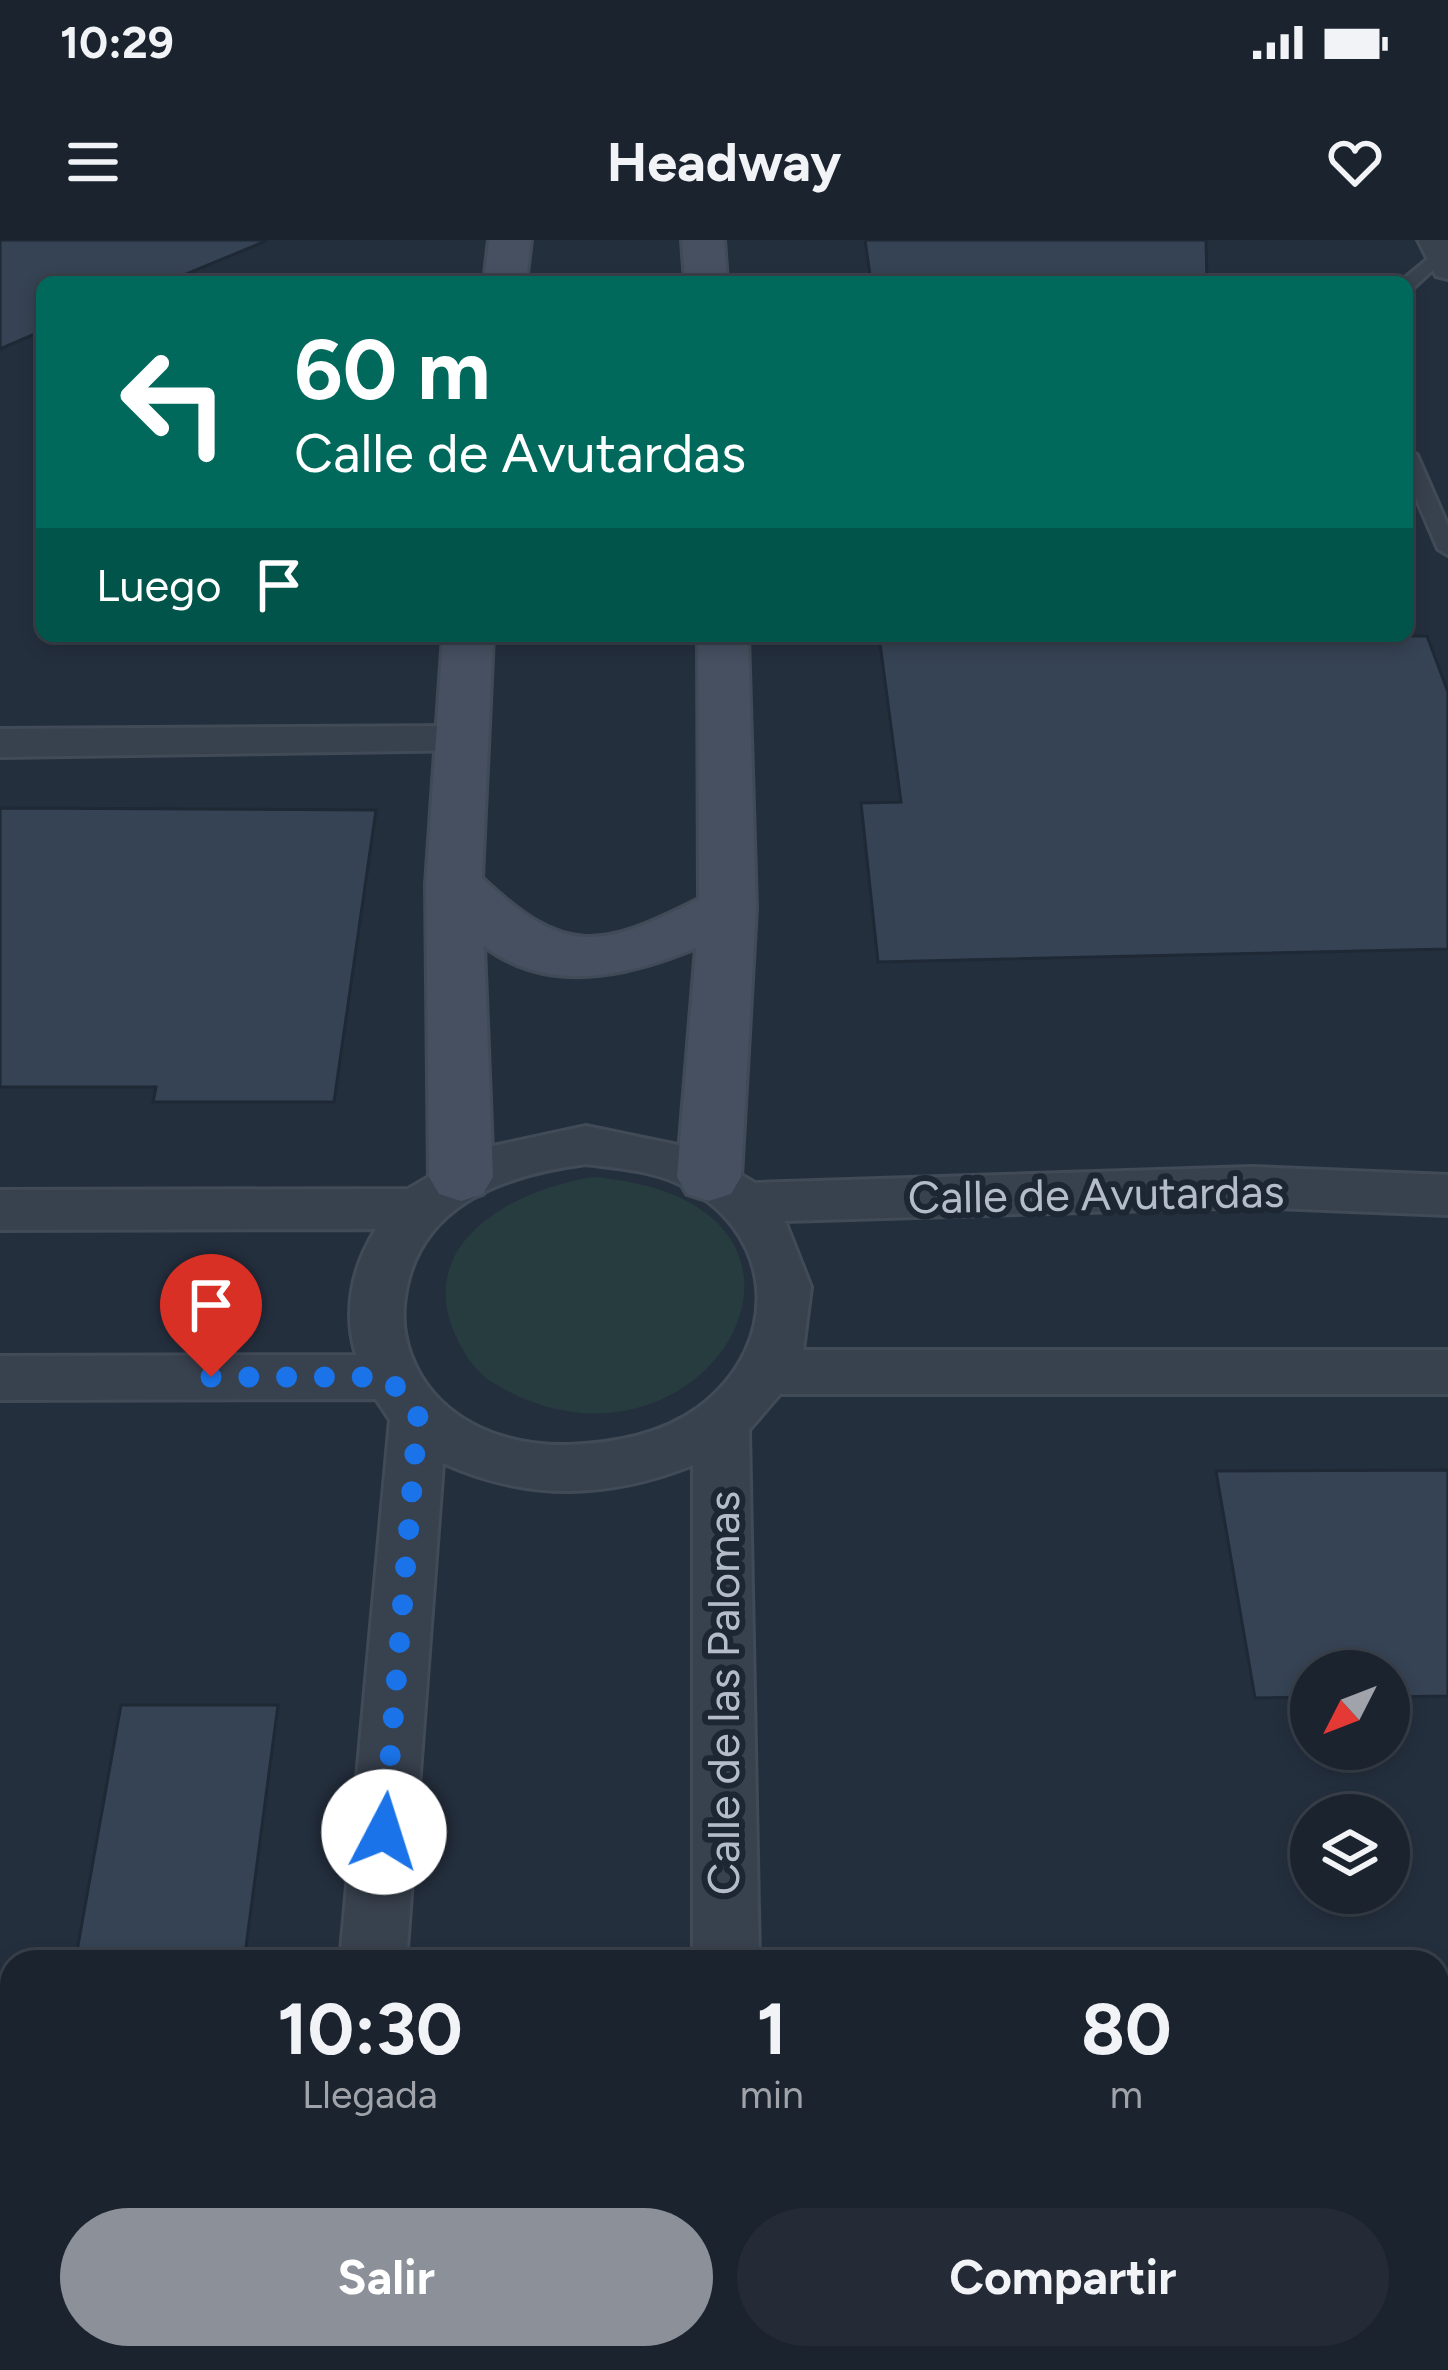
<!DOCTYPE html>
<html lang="es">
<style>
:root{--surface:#1b232e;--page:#242b36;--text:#f1f3f6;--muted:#a0a4aa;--line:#39404a;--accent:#8c9099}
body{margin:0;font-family:Figtree,sans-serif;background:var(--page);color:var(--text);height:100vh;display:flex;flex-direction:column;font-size:45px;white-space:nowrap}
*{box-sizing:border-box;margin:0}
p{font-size:39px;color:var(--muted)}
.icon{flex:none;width:66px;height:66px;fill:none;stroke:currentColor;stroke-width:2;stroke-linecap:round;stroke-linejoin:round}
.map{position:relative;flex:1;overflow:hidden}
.drawer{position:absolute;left:0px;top:1710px;width:1449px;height:420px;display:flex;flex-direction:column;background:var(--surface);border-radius:36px 36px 0 0;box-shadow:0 6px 18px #0003,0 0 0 3px var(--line)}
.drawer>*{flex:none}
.top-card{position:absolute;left:36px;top:36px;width:1377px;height:366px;border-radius:18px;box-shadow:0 6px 18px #0003,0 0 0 3px var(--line);background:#00695c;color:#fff;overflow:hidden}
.needle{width:78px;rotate:228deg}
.buttons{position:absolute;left:1290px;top:1410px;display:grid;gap:24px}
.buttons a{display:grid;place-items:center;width:120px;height:120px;border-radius:50%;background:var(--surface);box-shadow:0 6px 18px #0003,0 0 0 3px var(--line);font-size:60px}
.pin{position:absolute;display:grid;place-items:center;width:102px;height:102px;color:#fff;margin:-123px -51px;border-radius:50% 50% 50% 0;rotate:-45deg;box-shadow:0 0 12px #0007}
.pin .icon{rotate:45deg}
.me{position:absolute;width:132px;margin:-66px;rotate:5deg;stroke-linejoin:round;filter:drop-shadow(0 0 9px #0008)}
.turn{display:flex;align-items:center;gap:42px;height:252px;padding:0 60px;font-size:54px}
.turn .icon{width:156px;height:156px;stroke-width:2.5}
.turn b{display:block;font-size:84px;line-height:102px}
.then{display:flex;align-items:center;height:114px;padding:0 60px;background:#0003;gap:24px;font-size:45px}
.eta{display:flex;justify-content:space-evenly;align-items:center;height:204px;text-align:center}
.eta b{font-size:72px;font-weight:700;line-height:84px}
.button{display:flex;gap:24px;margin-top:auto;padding:24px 60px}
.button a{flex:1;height:138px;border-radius:72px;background:var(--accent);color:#fff;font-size:48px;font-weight:700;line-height:138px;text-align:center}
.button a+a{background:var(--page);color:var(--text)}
.status{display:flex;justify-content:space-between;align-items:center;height:84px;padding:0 60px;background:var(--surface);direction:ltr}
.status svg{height:33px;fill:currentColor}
header{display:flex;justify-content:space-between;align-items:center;height:156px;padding:0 60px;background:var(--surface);font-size:54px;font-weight:700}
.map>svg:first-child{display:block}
.green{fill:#263c3f}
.building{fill:#364354;stroke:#1f2835;stroke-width:3}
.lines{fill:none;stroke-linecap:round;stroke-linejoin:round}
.lane-casing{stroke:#414a57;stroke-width:6}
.street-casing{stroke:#414a57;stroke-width:6}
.secondary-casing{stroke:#414a57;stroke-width:6}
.lane{fill:#38414e;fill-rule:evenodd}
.street{fill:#38414e;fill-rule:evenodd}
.secondary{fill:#465061;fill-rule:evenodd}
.route{stroke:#1a73e8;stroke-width:21;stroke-dasharray:0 37.8}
.labels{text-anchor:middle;stroke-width:12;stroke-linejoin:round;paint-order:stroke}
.street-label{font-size:45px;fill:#b4bcc9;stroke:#1d2633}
</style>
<div class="status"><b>10:29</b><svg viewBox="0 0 49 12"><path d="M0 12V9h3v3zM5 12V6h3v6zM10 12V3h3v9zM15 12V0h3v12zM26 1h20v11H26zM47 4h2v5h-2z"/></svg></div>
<header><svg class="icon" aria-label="menu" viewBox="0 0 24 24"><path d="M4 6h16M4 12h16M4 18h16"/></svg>Headway<svg class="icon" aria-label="heart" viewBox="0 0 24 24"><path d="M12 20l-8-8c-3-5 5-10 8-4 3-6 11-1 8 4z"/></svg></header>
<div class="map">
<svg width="1448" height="2130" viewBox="0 0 1448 2130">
<rect width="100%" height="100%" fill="#242f3e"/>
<path class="green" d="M 593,937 C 882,961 705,1268 495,1144 C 474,1132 460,1108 452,1087 C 419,996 522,948 593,937 Z"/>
<path class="building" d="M 0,0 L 266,0 L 266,1 L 167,42 L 42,42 L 42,91 L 0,109 Z
M 865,0 L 1206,0 L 1207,42 L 871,42 Z
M 879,396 L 1427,396 L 1448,452 L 1448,709 L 878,722 L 861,563 L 901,562 Z
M 0,568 L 376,570 L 334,862 L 153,862 L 156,847 L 0,847 Z
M 1448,1230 L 1448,1456 L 1389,1457 L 1389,1431 L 1311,1431 L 1311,1457 L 1255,1458 L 1216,1231 Z
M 121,1465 L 278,1465 L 244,1722 L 75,1722 Z"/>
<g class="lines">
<defs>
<path id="lane" d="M 1441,8 L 1448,11 L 1447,17 L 1413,48 L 1407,49 L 1407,42 L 1400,42 Z
M 1407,209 L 1417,215 L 1448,286 L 1448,315 L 1438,309 L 1407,237 Z"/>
<path id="street" d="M 1418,0 L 1448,0 L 1448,39 L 1436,36 Z
M 461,486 L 476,490 L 483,500 L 476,510 L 0,517 L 0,489 Z
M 586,886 L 697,909 L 755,943 L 1252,927 L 1448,935 L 1448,975 L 1252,967 L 785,981 L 811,1047 L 803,1110 L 1448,1110 L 1448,1154 L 780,1154 L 749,1190 L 759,1722 L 693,1722 L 693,1225 C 608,1259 527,1261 443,1223 L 406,1722 L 340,1722 L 390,1180 L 376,1159 L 0,1160 L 0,1116 L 356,1115 C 343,1071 352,1027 376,989 L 0,990 L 0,950 L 408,949 L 475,910 ZM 586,924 C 616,928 647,930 675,942 C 776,987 785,1103 698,1168 C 660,1195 614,1203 569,1205 C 521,1206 470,1193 436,1156 C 414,1132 401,1099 404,1065 C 413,967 500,935 586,924 Z
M 1437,1960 L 1448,1960 L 1448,2032 L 1437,2032 Z
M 314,2118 L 388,2118 L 387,2130 L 313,2130 Z
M 697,2118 L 771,2118 L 771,2130 L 697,2130 Z"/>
<path id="secondary" d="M 489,0 L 531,0 L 526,42 L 484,42 Z
M 682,0 L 724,0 L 727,42 L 685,42 Z
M 443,396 L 493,396 L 482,638 C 566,717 600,709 699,659 L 698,396 L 748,396 L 756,668 L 741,937 L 731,954 L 709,961 L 687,954 L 677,937 L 696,708 C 628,736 549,755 484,706 L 493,937 L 483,954 L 461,961 L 439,954 L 429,937 L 426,644 Z"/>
</defs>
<use href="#lane" class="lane-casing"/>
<use href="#street" class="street-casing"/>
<use href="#secondary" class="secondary-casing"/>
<use href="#lane" class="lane"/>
<use href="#street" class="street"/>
<use href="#secondary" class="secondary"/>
</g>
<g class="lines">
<path class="route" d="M 211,1137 L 388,1137 L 418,1175 L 384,1592"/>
</g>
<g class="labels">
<g class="street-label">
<text transform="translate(1096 954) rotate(-1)" y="16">Calle de Avutardas</text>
<text transform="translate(723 1453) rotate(-90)" y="16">Calle de las Palomas</text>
</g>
</g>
</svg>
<div class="buttons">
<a><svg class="needle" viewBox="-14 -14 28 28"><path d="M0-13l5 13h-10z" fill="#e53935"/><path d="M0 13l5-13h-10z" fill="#a0a4aa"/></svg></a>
<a><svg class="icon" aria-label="layers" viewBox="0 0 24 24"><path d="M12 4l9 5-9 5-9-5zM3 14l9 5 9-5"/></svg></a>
</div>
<div class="pin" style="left:211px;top:1137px;background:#d93025"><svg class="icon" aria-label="arrive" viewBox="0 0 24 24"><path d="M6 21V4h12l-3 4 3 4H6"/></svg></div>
<svg class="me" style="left:384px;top:1592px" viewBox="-20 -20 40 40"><circle r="19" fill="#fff"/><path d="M0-13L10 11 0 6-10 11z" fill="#1a73e8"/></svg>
<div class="top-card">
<div class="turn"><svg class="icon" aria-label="left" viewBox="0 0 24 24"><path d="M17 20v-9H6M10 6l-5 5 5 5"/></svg><div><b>60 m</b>Calle de Avutardas</div></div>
<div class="then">Luego<svg class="icon" aria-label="arrive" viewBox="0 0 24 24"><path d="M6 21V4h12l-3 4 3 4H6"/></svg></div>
</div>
<section class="drawer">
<div class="eta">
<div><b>10:30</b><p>Llegada</p></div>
<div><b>1</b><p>min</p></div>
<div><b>80</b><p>m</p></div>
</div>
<div class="button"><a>Salir</a><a>Compartir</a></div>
</section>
</div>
